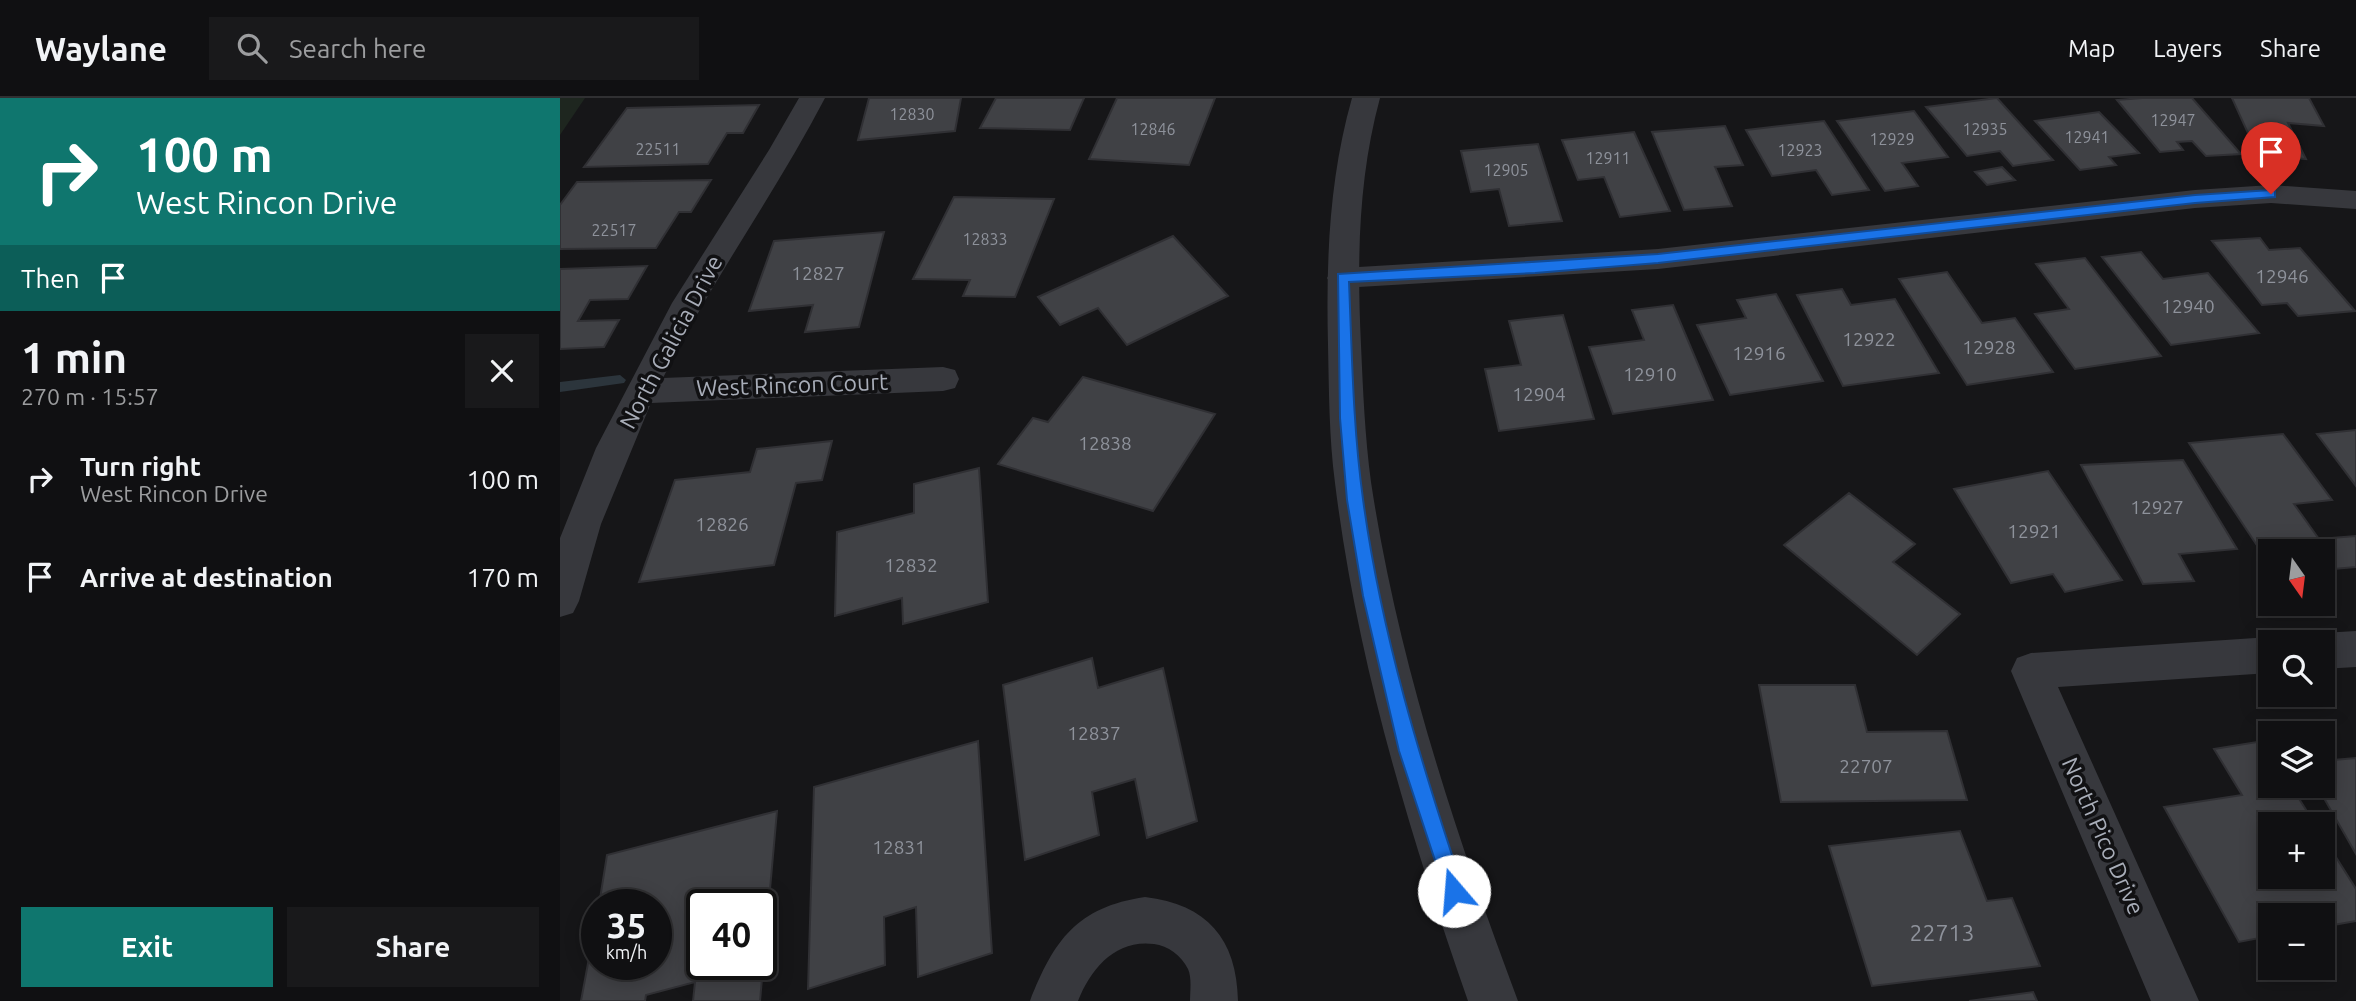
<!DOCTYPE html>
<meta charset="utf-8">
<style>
:root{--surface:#101012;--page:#19191b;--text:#f1f3f6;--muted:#9c9d9f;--line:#303032;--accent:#0f766e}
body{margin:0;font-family:Ubuntu,sans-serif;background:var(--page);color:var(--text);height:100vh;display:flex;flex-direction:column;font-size:26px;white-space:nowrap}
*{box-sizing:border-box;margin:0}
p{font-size:23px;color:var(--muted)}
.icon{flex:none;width:38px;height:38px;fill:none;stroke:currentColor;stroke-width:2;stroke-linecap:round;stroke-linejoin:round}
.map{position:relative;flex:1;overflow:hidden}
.side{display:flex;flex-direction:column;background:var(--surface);width:560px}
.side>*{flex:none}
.top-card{background:#0f766e;color:#fff;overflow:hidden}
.needle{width:46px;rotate:166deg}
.controls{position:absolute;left:1698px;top:441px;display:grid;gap:14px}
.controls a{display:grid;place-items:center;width:77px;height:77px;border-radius:0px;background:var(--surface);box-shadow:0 4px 18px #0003,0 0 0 2px var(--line);font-size:35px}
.speed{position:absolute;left:21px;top:791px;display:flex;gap:14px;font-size:35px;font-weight:700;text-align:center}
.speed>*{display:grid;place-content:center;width:91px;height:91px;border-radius:50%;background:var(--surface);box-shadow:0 4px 18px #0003,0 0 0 2px var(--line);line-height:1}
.speed small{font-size:18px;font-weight:400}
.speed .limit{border:4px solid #111;border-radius:10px;background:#fff;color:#111}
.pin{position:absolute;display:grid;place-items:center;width:60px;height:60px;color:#fff;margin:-72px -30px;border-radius:50% 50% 50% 0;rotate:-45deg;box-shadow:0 0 7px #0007}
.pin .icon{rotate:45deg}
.me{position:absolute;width:77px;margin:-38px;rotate:342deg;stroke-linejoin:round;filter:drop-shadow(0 0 5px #0008)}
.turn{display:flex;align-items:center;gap:24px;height:147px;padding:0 21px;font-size:32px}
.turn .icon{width:91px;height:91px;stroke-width:2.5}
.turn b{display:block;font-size:49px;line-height:60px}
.then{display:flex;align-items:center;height:66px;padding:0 21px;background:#0003;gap:14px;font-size:26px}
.round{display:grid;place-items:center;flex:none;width:74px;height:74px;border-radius:0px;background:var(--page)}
.overview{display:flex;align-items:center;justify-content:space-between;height:119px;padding:0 21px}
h1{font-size:42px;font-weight:700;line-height:52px}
.cta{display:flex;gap:14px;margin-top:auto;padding:14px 21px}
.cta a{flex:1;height:80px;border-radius:0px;background:var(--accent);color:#fff;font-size:28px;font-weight:700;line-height:80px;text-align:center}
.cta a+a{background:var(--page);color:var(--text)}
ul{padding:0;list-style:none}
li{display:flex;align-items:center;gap:21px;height:98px;padding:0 21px}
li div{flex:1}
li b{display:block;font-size:26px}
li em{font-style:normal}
header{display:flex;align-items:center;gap:42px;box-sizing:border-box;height:98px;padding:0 35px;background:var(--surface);border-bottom:2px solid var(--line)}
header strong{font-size:33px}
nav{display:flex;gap:38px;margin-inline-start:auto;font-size:24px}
.search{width:490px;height:63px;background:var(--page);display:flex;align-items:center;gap:18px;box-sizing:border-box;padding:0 24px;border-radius:0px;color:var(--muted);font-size:26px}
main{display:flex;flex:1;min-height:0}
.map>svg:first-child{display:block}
.green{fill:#1e261f}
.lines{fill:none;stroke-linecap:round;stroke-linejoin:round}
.stream{fill:#2c353c;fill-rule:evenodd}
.building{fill:#404145;stroke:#303034;stroke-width:2;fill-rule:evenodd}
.minor{fill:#37383d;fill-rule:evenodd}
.tertiary{fill:#37383d;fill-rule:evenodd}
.route{fill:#1a73e8;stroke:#114b97;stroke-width:2}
.labels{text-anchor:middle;stroke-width:7;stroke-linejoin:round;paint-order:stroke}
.far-number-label{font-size:16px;fill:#8e929b}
.number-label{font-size:19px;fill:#8e929b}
.street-label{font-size:23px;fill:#a8adb8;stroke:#111113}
.near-number-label{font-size:23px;fill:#8e929b}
</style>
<header>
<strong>Waylane</strong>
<div class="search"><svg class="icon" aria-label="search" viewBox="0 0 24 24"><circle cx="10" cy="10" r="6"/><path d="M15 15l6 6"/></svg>Search here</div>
<nav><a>Map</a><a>Layers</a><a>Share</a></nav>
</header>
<main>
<section class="side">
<div class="top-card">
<div class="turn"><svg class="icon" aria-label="right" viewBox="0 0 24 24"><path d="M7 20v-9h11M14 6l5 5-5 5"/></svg><div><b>100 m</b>West Rincon Drive</div></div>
<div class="then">Then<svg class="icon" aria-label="arrive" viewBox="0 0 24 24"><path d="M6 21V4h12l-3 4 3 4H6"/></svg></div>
</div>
<div class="overview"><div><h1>1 min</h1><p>270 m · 15:57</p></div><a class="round"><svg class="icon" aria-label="close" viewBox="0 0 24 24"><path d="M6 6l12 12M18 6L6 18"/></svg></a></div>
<ul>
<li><svg class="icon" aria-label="right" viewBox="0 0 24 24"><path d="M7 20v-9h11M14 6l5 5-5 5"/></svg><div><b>Turn right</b><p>West Rincon Drive</p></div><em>100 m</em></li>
<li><svg class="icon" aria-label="arrive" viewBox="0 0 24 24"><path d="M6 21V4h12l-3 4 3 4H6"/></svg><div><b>Arrive at destination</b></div><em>170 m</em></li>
</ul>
<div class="cta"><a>Exit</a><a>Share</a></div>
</section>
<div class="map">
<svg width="1796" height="903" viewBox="0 0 1796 903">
<rect width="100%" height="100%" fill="#161618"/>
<path class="green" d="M 0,0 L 25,0 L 0,37 Z"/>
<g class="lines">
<path class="stream" d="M 60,277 L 66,282 L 64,285 L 0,294 L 0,284 Z"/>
</g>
<path class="building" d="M 309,0 L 401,0 L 395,33 L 298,42 Z
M 436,0 L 524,0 L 510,32 L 420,30 Z
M 557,0 L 655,0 L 629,67 L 529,61 Z
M 1437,0 L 1493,62 L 1453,68 L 1440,53 L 1407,58 L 1366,9 Z
M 1582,0 L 1632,0 L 1681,56 L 1646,58 L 1632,43 L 1617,44 L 1623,52 L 1600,54 L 1557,2 Z
M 1672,0 L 1749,0 L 1764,28 L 1728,25 L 1746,61 L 1698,57 Z
M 199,7 L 183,35 L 167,35 L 148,66 L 24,69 L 67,10 Z
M 1354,13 L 1388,59 L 1342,65 L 1358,88 L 1325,93 L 1277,23 Z
M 1539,14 L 1579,55 L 1549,59 L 1556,67 L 1520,72 L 1475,23 Z
M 1264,23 L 1309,92 L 1272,97 L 1256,72 L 1212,78 L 1186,32 Z
M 1165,28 L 1183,67 L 1155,69 L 1172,108 L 1124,112 L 1092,34 Z
M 1074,34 L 1110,113 L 1060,119 L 1044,79 L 1018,82 L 1002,42 Z
M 978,46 L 1002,123 L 949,128 L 939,91 L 911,94 L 901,53 Z
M 1442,69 L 1455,82 L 1427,87 L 1415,74 Z
M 151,82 L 131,114 L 119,114 L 96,150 L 0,151 L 0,107 L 17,84 Z
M 394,99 L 494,101 L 455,199 L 403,198 L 410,182 L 353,181 Z
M 324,134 L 299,229 L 245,234 L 253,207 L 189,213 L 214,143 Z
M 613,138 L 668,198 L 567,247 L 538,210 L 500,227 L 478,199 Z
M 1700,140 L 1709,152 L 1740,150 L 1795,213 L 1738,218 L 1727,205 L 1702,207 L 1652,143 Z
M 1581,154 L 1603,181 L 1648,175 L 1699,235 L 1611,247 L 1542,159 Z
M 1525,160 L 1601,258 L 1515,271 L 1475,216 L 1509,211 L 1476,166 Z
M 87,168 L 68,201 L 30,202 L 18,223 L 59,222 L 44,249 L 0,251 L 0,171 Z
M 1387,174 L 1422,225 L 1455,220 L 1493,274 L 1407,287 L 1339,181 Z
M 1282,191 L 1291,207 L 1335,201 L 1379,275 L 1283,288 L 1237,197 Z
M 1216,196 L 1263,283 L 1170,297 L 1137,227 L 1186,220 L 1177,202 Z
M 1113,207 L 1153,302 L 1053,316 L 1029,249 L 1084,242 L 1072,212 Z
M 1003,217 L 1034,321 L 939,333 L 925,271 L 961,267 L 949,223 Z
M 523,279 L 655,316 L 593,413 L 438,366 L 473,320 L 488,324 Z
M 1796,332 L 1796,388 L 1757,336 Z
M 1723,336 L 1772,402 L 1734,406 L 1759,441 L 1796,438 L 1796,469 L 1762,472 L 1762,453 L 1710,453 L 1710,467 L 1629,345 Z
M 272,343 L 262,382 L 236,385 L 214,467 L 79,484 L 115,382 L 190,374 L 197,351 Z
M 1623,362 L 1677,451 L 1619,456 L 1634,483 L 1583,486 L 1521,367 Z
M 419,370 L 428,504 L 343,526 L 342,500 L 275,518 L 277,434 L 354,415 L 354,386 Z
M 1488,373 L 1562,482 L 1505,494 L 1493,476 L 1451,485 L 1394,391 Z
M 1289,395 L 1355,446 L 1333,464 L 1400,516 L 1357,557 L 1224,447 Z
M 532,560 L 538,590 L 603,570 L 637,723 L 587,740 L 575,681 L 532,694 L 539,737 L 465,762 L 443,587 Z
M 1199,587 L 1295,587 L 1307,634 L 1387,633 L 1407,702 L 1221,704 Z
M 418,643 L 432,855 L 358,879 L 356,809 L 324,819 L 325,867 L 248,891 L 254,689 Z
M 1703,643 L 1710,655 L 1710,688 L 1731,688 L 1755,726 L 1710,726 L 1710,779 L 1762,779 L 1762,737 L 1796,791 L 1796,823 L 1762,829 L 1762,817 L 1710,817 L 1710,838 L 1679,844 L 1604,709 L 1682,697 L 1654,651 Z
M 1796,660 L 1796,756 L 1757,688 L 1762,688 L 1762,663 Z
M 217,713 L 200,903 L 133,903 L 135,884 L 86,897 L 85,903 L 21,903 L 37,817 L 37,866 L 96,866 L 96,807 L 39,807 L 47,757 ZM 142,807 L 201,807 L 201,866 L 142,866 Z
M 1400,733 L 1427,803 L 1452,800 L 1480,868 L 1312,888 L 1269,748 Z
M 1473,894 L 1477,903 L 1409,903 Z"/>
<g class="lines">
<path class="minor" d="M 239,0 L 265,0 C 215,96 151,183 103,280 L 383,269 L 395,272 L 399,281 L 395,290 L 383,293 L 91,305 L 41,426 L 19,503 L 13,515 L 0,519 L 0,440 L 36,350 L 112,205 L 209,52 Z
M 1711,87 L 1796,93 L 1796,111 L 1711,105 L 1635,110 L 1098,171 L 782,190 L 771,187 L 767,180 L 771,173 L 782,170 L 1098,151 L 1635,92 Z
M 1796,533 L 1796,569 L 1762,571 L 1762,544 L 1746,544 L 1748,541 L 1762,535 Z
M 1710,539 L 1723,544 L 1710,544 L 1710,575 L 1498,589 L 1639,903 L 1591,903 L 1451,573 L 1457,560 L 1471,555 Z
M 585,799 C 647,806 677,841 678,903 L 630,903 C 630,893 632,880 628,871 C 621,857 608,848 594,846 C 556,841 531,870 518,903 L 470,903 C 494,842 517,809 585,799 Z"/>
<path class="tertiary" d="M 792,0 L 820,0 C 798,81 797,163 801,247 C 803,293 805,339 811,384 C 838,563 895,734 958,903 L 908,903 C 849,734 797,563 775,385 C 769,339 769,293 768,247 C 766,163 769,81 792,0 Z"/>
</g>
<path class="route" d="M 1711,92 L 1715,93 L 1715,99 L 1635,105 L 1098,165 L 975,175 L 789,184 C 792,256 793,329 803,401 C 821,535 861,665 904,793 L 901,799 L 894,802 L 887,799 L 839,653 L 803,498 L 787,402 L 780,320 L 778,176 L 1098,156 L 1635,97 Z"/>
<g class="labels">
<g class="far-number-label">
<text x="352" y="22">12830</text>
<text x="1613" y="28">12947</text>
<text x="593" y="37">12846</text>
<text x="1425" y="37">12935</text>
<text x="1527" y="45">12941</text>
<text x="1332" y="47">12929</text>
<text x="98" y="57">22511</text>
<text x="1240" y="58">12923</text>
<text x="1048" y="66">12911</text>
<text x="946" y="78">12905</text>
<text x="54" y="138">22517</text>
<text x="425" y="147">12833</text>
</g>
<g class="number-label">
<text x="258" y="182">12827</text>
<text x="1722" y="185">12946</text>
<text x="1628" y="215">12940</text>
<text x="1309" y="248">12922</text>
<text x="1429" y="256">12928</text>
<text x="1199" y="262">12916</text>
<text x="1090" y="283">12910</text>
<text x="979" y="303">12904</text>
<text x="545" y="352">12838</text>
<text x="1597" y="416">12927</text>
<text x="162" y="433">12826</text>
<text x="1474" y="440">12921</text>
<text x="351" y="474">12832</text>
<text x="534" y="642">12837</text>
<text x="1306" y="675">22707</text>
<text x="339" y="756">12831</text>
</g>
<g class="street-label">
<text transform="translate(111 244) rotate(-62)" y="8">North Galicia Drive</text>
<text transform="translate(232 287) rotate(-2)" y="8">West Rincon Court</text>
<text transform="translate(1543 738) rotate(66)" y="8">North Pico Drive</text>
</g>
<g class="near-number-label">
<text x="1382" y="843">22713</text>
</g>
</g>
</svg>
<div class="controls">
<a><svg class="needle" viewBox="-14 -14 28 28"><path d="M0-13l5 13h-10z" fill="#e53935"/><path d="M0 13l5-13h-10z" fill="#9c9d9f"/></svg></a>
<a><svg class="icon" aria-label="search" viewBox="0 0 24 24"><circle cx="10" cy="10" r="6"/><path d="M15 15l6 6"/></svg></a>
<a><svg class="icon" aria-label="layers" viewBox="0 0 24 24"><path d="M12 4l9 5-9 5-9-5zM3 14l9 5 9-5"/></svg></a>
<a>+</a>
<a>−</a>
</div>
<div class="speed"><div>35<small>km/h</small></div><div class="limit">40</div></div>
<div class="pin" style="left:1711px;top:96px;background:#d93025"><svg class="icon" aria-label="arrive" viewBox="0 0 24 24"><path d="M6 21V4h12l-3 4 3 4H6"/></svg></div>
<svg class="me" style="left:894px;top:793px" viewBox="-20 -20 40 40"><circle r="19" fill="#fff"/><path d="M0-13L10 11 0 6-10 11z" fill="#1a73e8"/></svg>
</div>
</main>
